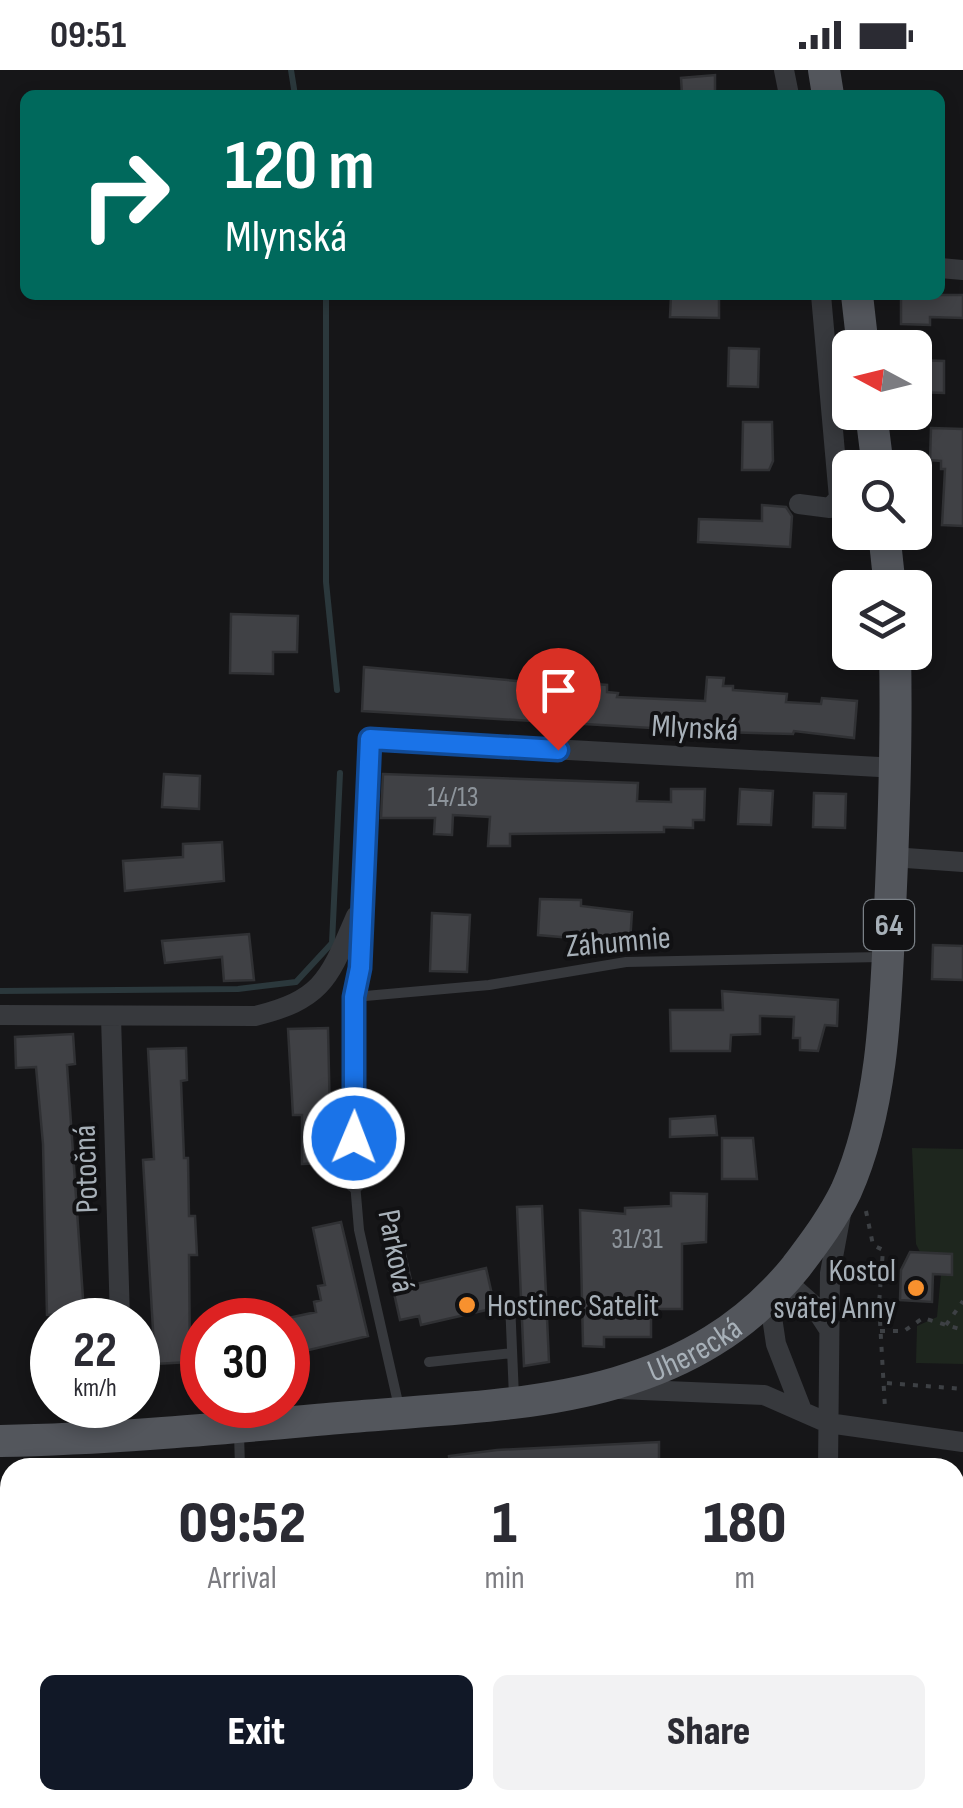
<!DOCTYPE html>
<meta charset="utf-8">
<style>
:root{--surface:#fff;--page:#f2f2f3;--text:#2b2b33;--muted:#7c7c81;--accent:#111827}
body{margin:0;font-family:"Sofia Sans Condensed",sans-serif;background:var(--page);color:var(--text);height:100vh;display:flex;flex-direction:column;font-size:38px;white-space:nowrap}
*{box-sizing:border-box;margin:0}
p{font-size:32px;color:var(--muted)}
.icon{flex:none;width:55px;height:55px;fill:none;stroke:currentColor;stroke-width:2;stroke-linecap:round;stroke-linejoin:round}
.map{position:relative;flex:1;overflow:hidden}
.panel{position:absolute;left:0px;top:1388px;width:965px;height:352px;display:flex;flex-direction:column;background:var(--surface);border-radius:30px 30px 0 0;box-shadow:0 5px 15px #0003}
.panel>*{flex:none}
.banner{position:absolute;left:20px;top:20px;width:925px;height:210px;border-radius:15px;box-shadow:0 5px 15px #0003;background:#00695c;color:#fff;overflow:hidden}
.needle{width:65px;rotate:277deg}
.buttons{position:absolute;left:832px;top:260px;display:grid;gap:20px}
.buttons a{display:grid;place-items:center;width:100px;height:100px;border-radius:15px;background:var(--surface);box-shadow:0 5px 15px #0003;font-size:50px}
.speed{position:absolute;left:30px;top:1228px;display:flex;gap:20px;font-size:50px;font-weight:700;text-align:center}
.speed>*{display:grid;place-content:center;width:130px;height:130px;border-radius:50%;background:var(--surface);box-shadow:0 5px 15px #0003;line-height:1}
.speed small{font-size:25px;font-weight:400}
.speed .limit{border:15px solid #d22;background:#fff;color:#111}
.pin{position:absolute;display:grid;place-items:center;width:85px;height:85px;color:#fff;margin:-102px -42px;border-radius:50% 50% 50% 0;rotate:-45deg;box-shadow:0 0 10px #0007}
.pin .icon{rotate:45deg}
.me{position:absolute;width:110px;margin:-55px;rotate:1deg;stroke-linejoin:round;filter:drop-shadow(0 0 8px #0008)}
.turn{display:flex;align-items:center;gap:35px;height:210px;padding:0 40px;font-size:45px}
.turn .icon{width:130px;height:130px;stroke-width:2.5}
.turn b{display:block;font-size:70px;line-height:85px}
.eta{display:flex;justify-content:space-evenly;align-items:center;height:170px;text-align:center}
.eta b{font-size:60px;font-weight:800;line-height:70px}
.cta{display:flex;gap:20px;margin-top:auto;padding:20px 40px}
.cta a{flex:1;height:115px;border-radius:15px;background:var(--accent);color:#fff;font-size:40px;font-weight:800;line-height:115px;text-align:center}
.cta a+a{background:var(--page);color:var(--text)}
.status{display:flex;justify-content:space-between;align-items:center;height:70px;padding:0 50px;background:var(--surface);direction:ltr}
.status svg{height:28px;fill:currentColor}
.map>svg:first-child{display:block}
.green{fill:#1e261e}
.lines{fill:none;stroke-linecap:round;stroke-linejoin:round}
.stream{stroke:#2b383c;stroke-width:6}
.building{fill:#404145;stroke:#303134;stroke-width:2.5}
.path{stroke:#3d4044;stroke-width:4;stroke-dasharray:5 8;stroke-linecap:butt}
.lane{stroke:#37393d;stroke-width:10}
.street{stroke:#37393d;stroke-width:20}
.primary{stroke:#53565c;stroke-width:32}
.route-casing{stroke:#114b97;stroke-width:25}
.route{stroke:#1a73e8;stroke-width:18}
.poi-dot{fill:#f8912e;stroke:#111113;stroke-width:4}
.labels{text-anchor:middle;stroke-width:8;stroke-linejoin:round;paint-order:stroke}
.number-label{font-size:28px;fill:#8d949b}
.shield{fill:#111113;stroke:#7a8086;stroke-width:2.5}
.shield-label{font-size:30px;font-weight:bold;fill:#a7b0b8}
.street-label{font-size:32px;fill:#a7b0b8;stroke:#111113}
.poi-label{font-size:32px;fill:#a7b0b8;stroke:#111113;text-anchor:end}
</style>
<div class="status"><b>09:51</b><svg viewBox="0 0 49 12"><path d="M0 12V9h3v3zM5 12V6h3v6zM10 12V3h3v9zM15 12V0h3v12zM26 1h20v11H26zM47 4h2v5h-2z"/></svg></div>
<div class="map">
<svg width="963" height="1738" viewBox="0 0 963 1738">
<rect width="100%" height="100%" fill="#161618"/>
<path class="green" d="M 912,1078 L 963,1079 L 963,1294 L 916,1293 L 917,1256 L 937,1247 L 941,1204 L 949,1184 L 920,1182 L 916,1174 Z"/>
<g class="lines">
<path class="stream" d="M 291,0 L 295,25
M 326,225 L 326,512 L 337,620
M 0,921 L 238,919 L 296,912 L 332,873 L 340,703"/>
</g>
<path class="building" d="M 715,5 L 715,25 L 682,25 L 681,8 Z
M 671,225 L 719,225 L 719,248 L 670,247 Z
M 901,225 L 963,225 L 963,248 L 930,247 L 930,255 L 901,254 Z
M 729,278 L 759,279 L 758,317 L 728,316 Z
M 915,290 L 944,291 L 944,323 L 915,322 Z
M 743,352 L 772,352 L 773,391 L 769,400 L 742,400 Z
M 931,358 L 963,359 L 963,456 L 942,455 L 945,399 L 941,399 L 941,391 L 930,390 Z
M 762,435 L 786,437 L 792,446 L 790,477 L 698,472 L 699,449 L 762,451 Z
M 231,544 L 298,546 L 297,582 L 273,582 L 273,604 L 230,603 Z
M 364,597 L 550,614 L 550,621 L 584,623 L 584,613 L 607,615 L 607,622 L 618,623 L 617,627 L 705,631 L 707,607 L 724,608 L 723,616 L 733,616 L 733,620 L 787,624 L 786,632 L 821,634 L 822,628 L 857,631 L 854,668 L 794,661 L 793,664 L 719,662 L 362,641 Z
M 164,704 L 200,706 L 199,739 L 162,737 Z
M 383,704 L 638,713 L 637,731 L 671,732 L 671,719 L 705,719 L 704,750 L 693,750 L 693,758 L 664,757 L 664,762 L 510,764 L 510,776 L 488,776 L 490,747 L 453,745 L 452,765 L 434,764 L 435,748 L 381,748 Z
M 740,719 L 773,721 L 771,755 L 738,754 Z
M 814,723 L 846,724 L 845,758 L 813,757 Z
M 222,772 L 224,811 L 125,821 L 123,791 L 183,787 L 183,774 Z
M 540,829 L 581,830 L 581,836 L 632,842 L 630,873 L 538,865 Z
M 432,843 L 470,845 L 467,902 L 430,901 Z
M 249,864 L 254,910 L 224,911 L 222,887 L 165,893 L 162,871 Z
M 933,875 L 963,876 L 963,910 L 932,909 Z
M 722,921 L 838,930 L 837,956 L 825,955 L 818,981 L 800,980 L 800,968 L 793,968 L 794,947 L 760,946 L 760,964 L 731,965 L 730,981 L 671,981 L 670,940 L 723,940 Z
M 328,958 L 331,1093 L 302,1094 L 302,1045 L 293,1045 L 288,959 Z
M 73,964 L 75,994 L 67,995 L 84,1243 L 47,1245 L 43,1074 L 36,997 L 16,998 L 15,967 Z
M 186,978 L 187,1010 L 181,1011 L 184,1088 L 188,1088 L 189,1146 L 195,1146 L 197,1185 L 189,1185 L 190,1292 L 155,1294 L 143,1090 L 154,1089 L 148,979 Z
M 715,1046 L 717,1065 L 670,1067 L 670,1049 Z
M 722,1068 L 753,1068 L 757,1109 L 722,1109 Z
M 671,1123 L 707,1124 L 706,1172 L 682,1174 L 682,1239 L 651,1239 L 651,1267 L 604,1267 L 604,1277 L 583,1276 L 580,1140 L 625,1144 L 625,1138 L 671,1136 Z
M 542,1136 L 549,1292 L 524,1296 L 517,1137 Z
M 341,1152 L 368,1266 L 288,1285 L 288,1248 L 316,1242 L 314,1232 L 321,1230 L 318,1216 L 325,1215 L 313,1158 Z
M 404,1179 L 412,1215 L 486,1198 L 495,1238 L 421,1255 L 419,1246 L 400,1250 L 385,1183 Z
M 910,1182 L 952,1184 L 952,1205 L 933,1204 L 932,1232 L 900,1230 L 901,1200 Z
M 659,1372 L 659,1398 L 450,1398 L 449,1386 L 497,1380 Z"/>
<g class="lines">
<path class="path" d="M 866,1141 L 873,1175 L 883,1180 L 879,1234 L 885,1338
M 946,1255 L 963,1231
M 880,1261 L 904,1261 L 923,1248 L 963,1260
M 887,1313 L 963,1319"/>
<path class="lane" d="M 354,927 L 489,915 L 626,892 L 882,887
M 355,1113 L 359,1160 L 399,1337
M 510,1232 L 514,1327
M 429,1292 L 512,1283
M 239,1363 L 240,1398
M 255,1730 L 256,1738"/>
<path class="street" d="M 784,0 L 789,25
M 940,198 L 963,200
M 799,434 L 830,438 L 839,428 L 821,225
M 892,787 L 963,792
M 0,945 L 255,946 C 324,929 329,908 356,846
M 111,947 L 120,1250
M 355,1113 L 354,927 L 360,898 L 369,669 L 897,698
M 785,1210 L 813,1235 L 828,1258
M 769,1227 L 776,1274 L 801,1338
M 618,1319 L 764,1325 L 828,1353 L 963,1372
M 828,1398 L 830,1203 L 841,1144
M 834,1730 L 834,1738
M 873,1730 L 873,1738
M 959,1738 L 963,1735"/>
<g class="primary">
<path d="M 824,0 L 828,25"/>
<path d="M 857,225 L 863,278"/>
<path d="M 871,342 L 878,398"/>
<path d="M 884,462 L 890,518"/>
<path id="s1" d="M 0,1371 C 113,1369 226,1358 339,1348 C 506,1333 680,1340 796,1197 C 814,1173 833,1148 846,1121 C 884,1036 886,931 890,839 C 894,753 897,668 895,582"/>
</g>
</g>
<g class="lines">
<defs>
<path id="route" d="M 354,1068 L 354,927 L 360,898 L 370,669 L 558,680"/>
</defs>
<use href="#route" class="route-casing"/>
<use href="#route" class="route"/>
</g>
<g class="poi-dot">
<circle cx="916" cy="1218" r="10"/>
<circle cx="467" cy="1235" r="10"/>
</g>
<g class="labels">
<g class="number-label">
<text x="453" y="736">14/13</text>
<text x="637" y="1178">31/31</text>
</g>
<rect class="shield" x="864" y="830" width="50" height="50" rx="8"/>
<g class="shield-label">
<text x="889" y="865">64</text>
</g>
<g class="street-label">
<text transform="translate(695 657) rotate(3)" y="11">Mlynská</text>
<text transform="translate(618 871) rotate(-5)" y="11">Záhumnie</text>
<text transform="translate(85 1099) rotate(-92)" y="11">Potočná</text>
<text transform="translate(397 1181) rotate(79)" y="11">Parková</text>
<text dy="11" stroke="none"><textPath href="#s1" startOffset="705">Uherecká</textPath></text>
</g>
<g class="poi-label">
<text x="896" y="1211">Kostol<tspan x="896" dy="37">svätej Anny</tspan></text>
<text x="487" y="1246" text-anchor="start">Hostinec Satelit</text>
</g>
</g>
</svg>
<div class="buttons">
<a><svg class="needle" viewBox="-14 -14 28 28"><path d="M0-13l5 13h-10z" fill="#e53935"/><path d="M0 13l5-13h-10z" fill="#7c7c81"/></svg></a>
<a><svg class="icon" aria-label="search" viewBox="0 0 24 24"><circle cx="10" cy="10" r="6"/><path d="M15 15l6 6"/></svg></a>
<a><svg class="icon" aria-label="layers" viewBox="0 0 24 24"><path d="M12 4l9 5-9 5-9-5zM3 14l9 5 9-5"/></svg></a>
</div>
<div class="speed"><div>22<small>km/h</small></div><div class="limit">30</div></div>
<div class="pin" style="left:558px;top:680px;background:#d93025"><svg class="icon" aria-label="arrive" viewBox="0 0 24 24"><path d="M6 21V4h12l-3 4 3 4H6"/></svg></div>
<svg class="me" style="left:354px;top:1068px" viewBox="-20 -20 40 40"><circle r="17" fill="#1a73e8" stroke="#fff" stroke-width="3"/><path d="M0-11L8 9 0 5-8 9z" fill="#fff"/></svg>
<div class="banner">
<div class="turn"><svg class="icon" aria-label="right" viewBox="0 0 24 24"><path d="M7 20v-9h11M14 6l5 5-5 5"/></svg><div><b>120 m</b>Mlynská</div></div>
</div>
<section class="panel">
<div class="eta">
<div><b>09:52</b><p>Arrival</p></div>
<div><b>1</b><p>min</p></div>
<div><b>180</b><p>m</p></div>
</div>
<div class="cta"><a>Exit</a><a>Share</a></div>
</section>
</div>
